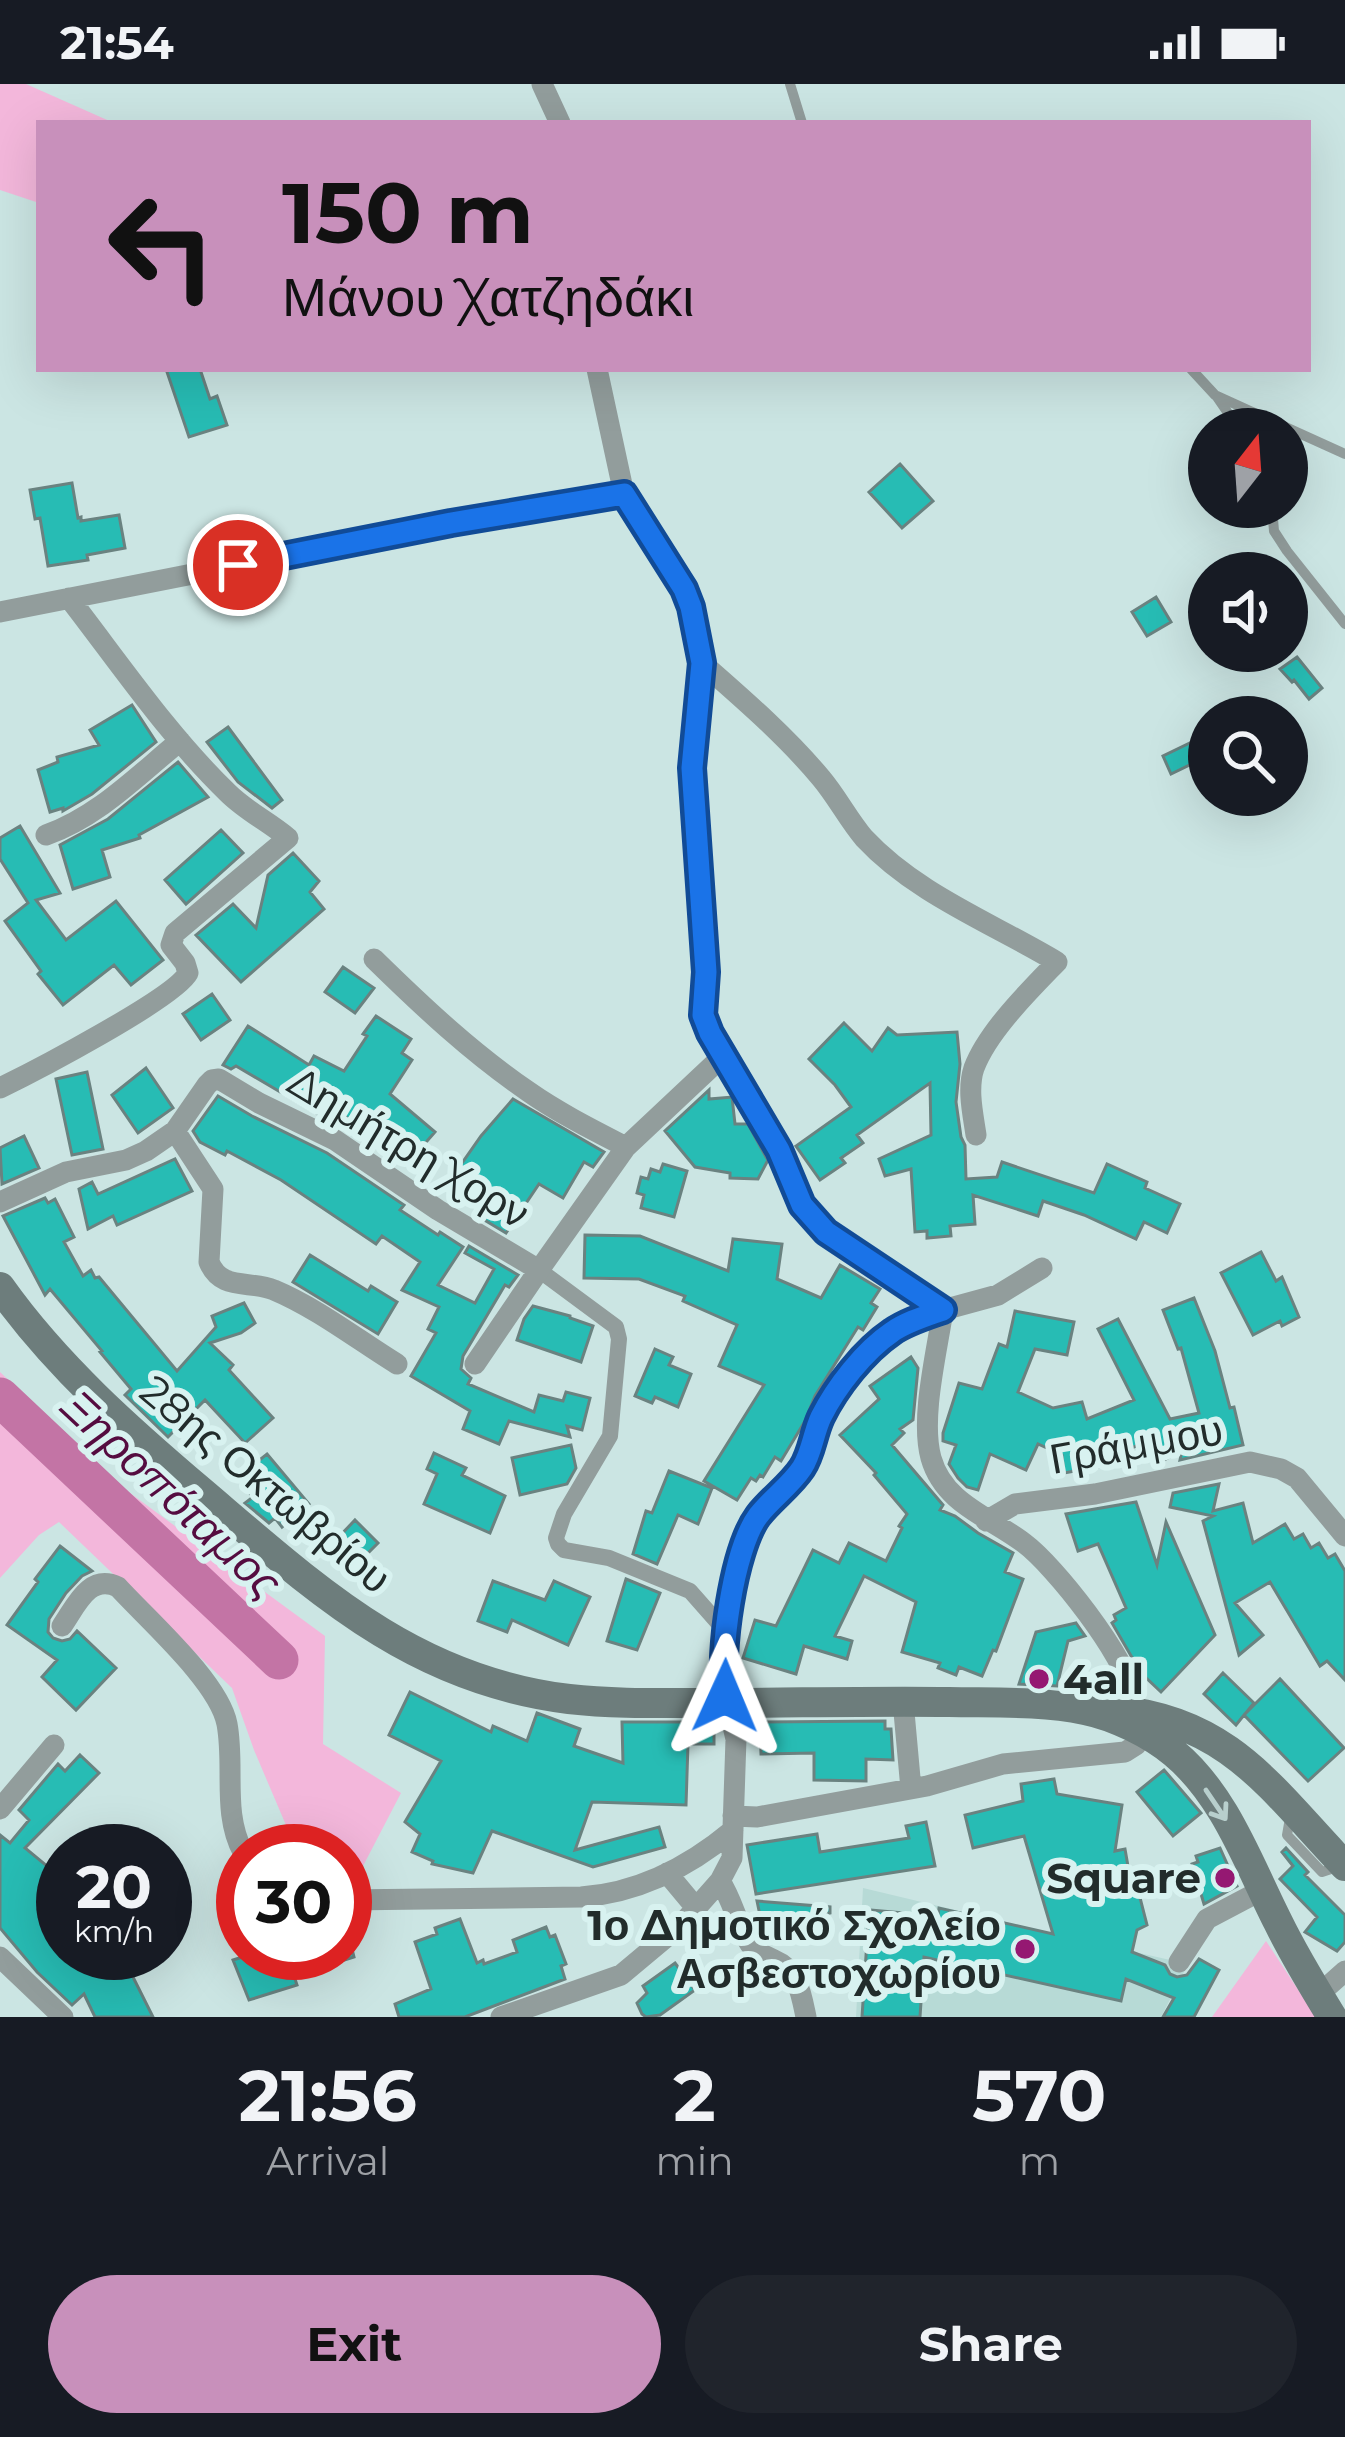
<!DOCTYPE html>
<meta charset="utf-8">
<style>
:root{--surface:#171b24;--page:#20242c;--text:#f1f3f6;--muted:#9ea1a6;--accent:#c890bb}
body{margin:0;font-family:Montserrat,sans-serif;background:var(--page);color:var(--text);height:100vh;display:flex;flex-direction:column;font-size:45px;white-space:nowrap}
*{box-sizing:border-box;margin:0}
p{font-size:39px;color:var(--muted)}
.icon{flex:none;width:66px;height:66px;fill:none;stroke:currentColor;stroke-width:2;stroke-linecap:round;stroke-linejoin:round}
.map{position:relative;height:1933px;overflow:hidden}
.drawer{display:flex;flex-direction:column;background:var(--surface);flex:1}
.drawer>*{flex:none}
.top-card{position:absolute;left:36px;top:36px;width:1275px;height:252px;border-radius:0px;box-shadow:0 12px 48px #0002;background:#c890bb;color:#111;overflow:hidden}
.needle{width:78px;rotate:17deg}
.buttons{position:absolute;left:1188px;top:324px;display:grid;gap:24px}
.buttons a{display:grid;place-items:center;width:120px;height:120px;border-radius:50%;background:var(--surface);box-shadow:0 12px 48px #0002;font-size:60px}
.speed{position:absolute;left:36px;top:1740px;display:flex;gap:24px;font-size:60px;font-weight:700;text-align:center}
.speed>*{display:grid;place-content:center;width:156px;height:156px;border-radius:50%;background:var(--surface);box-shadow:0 12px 48px #0002;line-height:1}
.speed small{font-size:30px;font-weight:400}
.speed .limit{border:18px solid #d22;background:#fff;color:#111}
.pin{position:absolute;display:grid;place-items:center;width:102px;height:102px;color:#fff;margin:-51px;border:6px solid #fff;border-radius:50%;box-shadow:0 3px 12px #0007}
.me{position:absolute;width:132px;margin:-66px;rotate:1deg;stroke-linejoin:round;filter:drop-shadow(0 0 9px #0008)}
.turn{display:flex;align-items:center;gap:42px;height:252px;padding:0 48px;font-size:54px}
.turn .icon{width:156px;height:156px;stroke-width:2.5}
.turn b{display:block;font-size:84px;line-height:102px}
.eta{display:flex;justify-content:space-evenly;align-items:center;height:204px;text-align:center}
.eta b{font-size:72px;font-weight:700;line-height:84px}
.cta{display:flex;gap:24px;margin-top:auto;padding:24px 48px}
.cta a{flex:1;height:138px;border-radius:72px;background:var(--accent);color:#111;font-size:48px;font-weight:700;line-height:138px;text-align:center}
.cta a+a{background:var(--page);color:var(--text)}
.status{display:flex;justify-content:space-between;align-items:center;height:84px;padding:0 60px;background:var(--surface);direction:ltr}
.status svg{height:33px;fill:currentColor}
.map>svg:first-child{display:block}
.built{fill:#b7dad6}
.green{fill:#f3b7db}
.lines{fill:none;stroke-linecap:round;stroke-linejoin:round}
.river{stroke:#c374a5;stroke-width:39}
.building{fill:#27bcb4;stroke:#6a8280;stroke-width:3}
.service{stroke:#929d9c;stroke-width:10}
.pedestrian{stroke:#929d9c;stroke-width:16}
.minor{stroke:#929d9c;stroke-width:21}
.secondary{stroke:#6d7d7c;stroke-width:30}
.oneway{stroke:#b8cfcd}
.route-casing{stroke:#114b97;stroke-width:30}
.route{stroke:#1a73e8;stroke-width:21}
.poi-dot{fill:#951872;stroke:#d8f2f0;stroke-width:4.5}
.labels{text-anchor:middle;stroke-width:12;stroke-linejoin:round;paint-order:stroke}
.street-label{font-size:42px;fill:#222c2b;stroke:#d8f2f0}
.poi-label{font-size:42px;font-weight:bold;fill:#222c2b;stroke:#d8f2f0;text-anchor:end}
.water-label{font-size:45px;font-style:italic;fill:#550c40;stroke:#d8f2f0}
</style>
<div class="status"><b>21:54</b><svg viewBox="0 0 49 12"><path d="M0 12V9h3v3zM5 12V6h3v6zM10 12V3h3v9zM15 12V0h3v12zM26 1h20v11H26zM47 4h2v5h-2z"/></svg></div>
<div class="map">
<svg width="1345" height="1933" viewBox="0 0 1345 1933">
<rect width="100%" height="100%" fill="#cbe5e3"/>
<path class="built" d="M 863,1804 L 1064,1852 L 1188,1880 L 1161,1933 L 856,1933 Z"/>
<path class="green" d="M 0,0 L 26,0 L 114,39 L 39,39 L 39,119 L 0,106 Z
M 0,1288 L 115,1398 L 325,1552 L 323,1660 L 401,1709 L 362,1784 L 345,1781 L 345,1767 L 297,1767 L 254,1666 L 232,1604 L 59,1438 L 39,1451 L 0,1494 Z
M 1266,1857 L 1316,1933 L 1212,1933 Z"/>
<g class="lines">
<path class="river" d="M 0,1313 L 279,1576"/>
</g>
<path class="building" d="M 166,285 L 200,285 L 210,315 L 217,312 L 227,341 L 189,353 Z
M 900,380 L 933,417 L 902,444 L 869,408 Z
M 72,399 L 78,434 L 81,433 L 81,437 L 119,431 L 125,464 L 87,471 L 88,476 L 48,482 L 40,434 L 35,435 L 30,406 Z
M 1156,513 L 1171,538 L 1147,552 L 1132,528 Z
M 1297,573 L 1322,604 L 1309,615 L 1294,596 L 1292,598 L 1280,585 Z
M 132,621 L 156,658 L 92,710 L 63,727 L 63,724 L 50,728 L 38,686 L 58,678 L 57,673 L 99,661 L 90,646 Z
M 228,643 L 282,716 L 272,724 L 238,698 L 207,658 Z
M 1198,655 L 1206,673 L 1171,690 L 1163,672 Z
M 178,678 L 208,713 L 139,751 L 140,754 L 102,766 L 110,793 L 73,805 L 60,761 L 108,735 Z
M 20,742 L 60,809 L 36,816 L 66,856 L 116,817 L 163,876 L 131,901 L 114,881 L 63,921 L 38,890 L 41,887 L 5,837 L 28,819 L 0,775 L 0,754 Z
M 221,746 L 243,769 L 186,820 L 165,796 Z
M 293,769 L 319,797 L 310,808 L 324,825 L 241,898 L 196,851 L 233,820 L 256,844 L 268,791 Z
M 343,883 L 374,904 L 355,929 L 325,908 Z
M 212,910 L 230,936 L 201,956 L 183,930 Z
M 376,932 L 411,955 L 402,969 L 412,976 L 390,1010 L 435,1048 L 414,1072 L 375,1038 L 369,1046 L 326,1022 L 321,1032 L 236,982 L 231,985 L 223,981 L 248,942 L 309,981 L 314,972 L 344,987 L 367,952 L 363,950 Z
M 844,939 L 872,967 L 888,944 L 897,951 L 957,948 L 960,980 L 956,1018 L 961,1053 L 965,1061 L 966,1095 L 997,1093 L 1002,1078 L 1094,1109 L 1107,1080 L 1147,1098 L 1145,1104 L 1180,1120 L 1167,1149 L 1144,1138 L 1136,1155 L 1084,1131 L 1043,1117 L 1038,1132 L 973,1111 L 975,1140 L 950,1142 L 951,1152 L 927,1154 L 927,1147 L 915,1148 L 911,1085 L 885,1092 L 879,1075 L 931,1051 L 930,999 L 857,1051 L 863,1059 L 841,1074 L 845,1079 L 820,1096 L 796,1062 L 851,1023 L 835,1001 L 809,975 Z
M 146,984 L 173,1024 L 138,1049 L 112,1011 Z
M 87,988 L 103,1065 L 72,1071 L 56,995 Z
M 709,1006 L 709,1015 L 732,1013 L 735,1040 L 748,1040 L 766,1073 L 768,1076 L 758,1095 L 730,1094 L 730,1089 L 695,1083 L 665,1047 Z
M 218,1012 L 252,1032 L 327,1069 L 404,1121 L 400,1126 L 438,1151 L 440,1148 L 463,1163 L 438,1201 L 475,1219 L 494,1185 L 465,1169 L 469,1162 L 518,1191 L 509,1203 L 505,1201 L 463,1272 L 461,1285 L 471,1294 L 468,1300 L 534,1328 L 539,1311 L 563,1317 L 566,1308 L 590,1314 L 582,1346 L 567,1342 L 570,1353 L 509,1337 L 499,1360 L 463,1345 L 470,1327 L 411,1292 L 436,1249 L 428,1245 L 439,1223 L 402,1206 L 420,1178 L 382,1152 L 376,1160 L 281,1096 L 227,1067 L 225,1071 L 200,1058 L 193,1047 Z
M 513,1015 L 604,1068 L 593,1083 L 584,1078 L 563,1114 L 539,1100 L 506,1149 L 481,1134 L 486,1125 L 448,1099 L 481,1052 Z
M 24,1052 L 39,1084 L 2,1100 L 0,1064 Z
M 175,1075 L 192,1107 L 117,1141 L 113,1132 L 88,1145 L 79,1105 L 92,1098 L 98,1110 Z
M 663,1080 L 687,1087 L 674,1133 L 641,1124 L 644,1111 L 637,1109 L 641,1093 L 648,1095 L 651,1085 L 660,1088 Z
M 45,1114 L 48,1119 L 55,1115 L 74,1153 L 64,1158 L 83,1192 L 91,1186 L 95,1194 L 99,1193 L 177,1287 L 216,1243 L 212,1232 L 244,1219 L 255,1239 L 241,1249 L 210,1259 L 233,1281 L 229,1286 L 273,1334 L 245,1359 L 205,1316 L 168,1353 L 125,1311 L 131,1305 L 100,1268 L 102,1267 L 50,1205 L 45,1211 L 3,1132 Z
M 585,1151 L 640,1152 L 728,1187 L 733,1155 L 782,1160 L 777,1195 L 821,1214 L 840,1181 L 880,1205 L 871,1219 L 877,1223 L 863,1246 L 858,1243 L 853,1251 L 815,1312 L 805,1337 L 781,1377 L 775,1373 L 763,1393 L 760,1391 L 756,1397 L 751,1394 L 737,1416 L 704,1397 L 764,1301 L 719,1282 L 737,1241 L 683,1217 L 685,1212 L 639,1195 L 584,1194 Z
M 1261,1168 L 1276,1197 L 1282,1193 L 1299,1233 L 1282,1242 L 1280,1237 L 1253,1251 L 1221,1189 Z
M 310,1171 L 368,1207 L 371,1202 L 397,1218 L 378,1250 L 293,1198 Z
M 1194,1214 L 1215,1267 L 1230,1324 L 1234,1323 L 1243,1361 L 1180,1376 L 1182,1367 L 1164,1376 L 1153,1355 L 1100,1377 L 1102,1382 L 1064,1389 L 1062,1371 L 1038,1360 L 1026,1386 L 990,1370 L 978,1406 L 967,1403 L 958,1394 L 949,1380 L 956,1361 L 943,1357 L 943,1349 L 959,1299 L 982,1305 L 999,1260 L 1007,1263 L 1015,1227 L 1074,1238 L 1067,1271 L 1035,1265 L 1018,1308 L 1053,1324 L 1082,1318 L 1087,1335 L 1134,1316 L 1098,1245 L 1118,1235 L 1170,1335 L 1199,1329 L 1181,1264 L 1178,1265 L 1163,1226 Z
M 533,1222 L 570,1232 L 570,1234 L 593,1242 L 581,1278 L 517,1256 L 524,1235 Z
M 655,1265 L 673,1273 L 669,1281 L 691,1290 L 678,1323 L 655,1313 L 652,1319 L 635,1312 Z
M 911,1273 L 918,1284 L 913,1336 L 900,1345 L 904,1349 L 892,1361 L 943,1421 L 940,1426 L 955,1432 L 978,1449 L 1013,1469 L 1005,1488 L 1023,1495 L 996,1567 L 993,1566 L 982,1592 L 959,1583 L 956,1591 L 938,1584 L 940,1579 L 902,1568 L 916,1518 L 864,1492 L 835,1552 L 852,1557 L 847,1575 L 804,1562 L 796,1590 L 743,1574 L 755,1536 L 776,1542 L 813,1466 L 839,1479 L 849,1459 L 886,1477 L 902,1444 L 899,1442 L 907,1430 L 874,1391 L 876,1389 L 840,1351 L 879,1315 L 870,1302 Z
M 571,1361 L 576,1384 L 567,1400 L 520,1411 L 512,1374 Z
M 434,1369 L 466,1384 L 462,1391 L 505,1412 L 490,1449 L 424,1420 L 437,1390 L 427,1385 Z
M 267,1370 L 309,1420 L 282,1443 L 275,1434 L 269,1439 L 245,1419 L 253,1413 L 242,1399 L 252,1392 L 247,1386 Z
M 669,1387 L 712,1404 L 698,1440 L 678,1431 L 657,1480 L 633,1470 L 646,1427 L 652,1429 Z
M 1219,1400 L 1213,1427 L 1243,1419 L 1253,1459 L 1285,1440 L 1294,1455 L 1303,1450 L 1311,1464 L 1319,1459 L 1328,1474 L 1335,1470 L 1345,1487 L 1345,1596 L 1327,1577 L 1320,1582 L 1270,1498 L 1235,1519 L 1263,1551 L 1239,1571 L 1203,1437 L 1213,1432 L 1170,1423 L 1173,1409 Z
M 1136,1418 L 1157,1481 L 1166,1438 L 1215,1551 L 1161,1608 L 1141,1589 L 1112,1539 L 1116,1536 L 1114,1531 L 1126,1524 L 1098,1460 L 1078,1467 L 1066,1430 Z
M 355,1436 L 378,1459 L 355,1482 L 333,1459 Z
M 60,1462 L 92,1487 L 82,1492 L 66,1509 L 49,1535 L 48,1548 L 53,1554 L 62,1557 L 70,1555 L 77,1547 L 116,1584 L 76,1626 L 42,1593 L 57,1576 L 7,1541 L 38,1498 L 35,1495 Z
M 626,1495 L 660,1509 L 637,1566 L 607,1557 Z
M 493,1497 L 545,1516 L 554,1497 L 590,1513 L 568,1561 L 512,1536 L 507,1548 L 478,1537 Z
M 1076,1539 L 1085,1552 L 1068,1557 L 1057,1602 L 1019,1600 L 1036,1548 Z
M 1223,1589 L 1254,1619 L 1245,1630 L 1280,1595 L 1344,1664 L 1308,1697 L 1244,1631 L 1236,1641 L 1204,1610 Z
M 410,1608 L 491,1648 L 493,1642 L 527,1657 L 537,1629 L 580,1645 L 574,1662 L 623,1679 L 622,1638 L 714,1638 L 714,1660 L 688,1660 L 686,1721 L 592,1718 L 575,1766 L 659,1743 L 665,1763 L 593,1783 L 492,1747 L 473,1789 L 432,1780 L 433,1777 L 412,1768 L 420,1750 L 405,1738 L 441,1677 L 389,1651 Z
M 885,1637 L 885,1645 L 891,1645 L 893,1676 L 866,1675 L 866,1697 L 814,1696 L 814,1669 L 761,1670 L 760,1638 Z
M 80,1671 L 99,1689 L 25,1764 L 48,1783 L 63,1773 L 63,1829 L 45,1842 L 63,1863 L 63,1869 L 121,1869 L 153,1933 L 95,1933 L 84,1910 L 72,1921 L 37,1888 L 0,1844 L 0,1751 L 10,1759 L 29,1736 L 19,1726 L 58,1680 L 65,1687 Z
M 1164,1686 L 1201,1729 L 1173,1752 L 1137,1708 Z
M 1054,1695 L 1057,1710 L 1122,1721 L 1115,1767 L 1125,1765 L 1129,1788 L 1096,1814 L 1131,1802 L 1132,1807 L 1138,1806 L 1147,1841 L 1137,1846 L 1132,1868 L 1165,1881 L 1170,1890 L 1177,1893 L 1187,1891 L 1199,1875 L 1219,1886 L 1194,1933 L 1163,1933 L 1174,1914 L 1126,1895 L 1121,1917 L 924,1873 L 920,1933 L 862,1933 L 869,1826 L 938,1832 L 939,1824 L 1053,1850 L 1024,1752 L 973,1764 L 965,1731 L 1023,1717 L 1021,1700 Z
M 926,1738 L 935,1782 L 756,1810 L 747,1761 L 817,1750 L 820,1768 L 909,1754 L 906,1742 Z
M 1220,1764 L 1237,1802 L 1204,1820 L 1192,1780 L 1198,1778 L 1196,1772 Z
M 1286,1764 L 1308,1788 L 1305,1791 L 1345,1831 L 1345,1858 L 1337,1867 L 1305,1848 L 1317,1833 L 1280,1795 L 1293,1782 L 1282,1768 Z
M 757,1817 L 830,1823 L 830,1829 L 762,1841 Z
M 460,1835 L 477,1879 L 483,1876 L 484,1880 L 517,1868 L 513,1856 L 546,1843 L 550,1853 L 555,1851 L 566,1880 L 561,1882 L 565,1895 L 465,1933 L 399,1933 L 395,1920 L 431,1905 L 415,1858 L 437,1850 L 435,1844 Z
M 255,1869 L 353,1869 L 354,1873 L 294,1892 L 297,1901 L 249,1916 L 233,1876 Z
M 675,1879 L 695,1906 L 660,1931 L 646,1933 L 642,1930 L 637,1919 L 647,1909 L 643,1902 Z"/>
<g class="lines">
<path class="service" d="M 790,0 L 802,39
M 1191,285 L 1215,311 L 1345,370
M 1217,313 L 1239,345
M 1272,423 L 1274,447 L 1287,467 L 1345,540
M 1290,1734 L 1287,1751 L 1322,1788 L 1334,1784"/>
<path class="pedestrian" d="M 539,1186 L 616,1243 L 619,1255 L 610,1352 L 564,1430 L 556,1454 L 558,1460 L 564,1466 L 609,1474 L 690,1507 L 727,1549"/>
<path class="minor" d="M 542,0 L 560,39
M 597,285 L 624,410 L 684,505 L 691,523 L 702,579 L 692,684 L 704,845 L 706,888 L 703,931 L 710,949 L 725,970 L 780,1066 L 802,1121 L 826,1148 L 943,1226 C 937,1268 920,1334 931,1374 C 944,1420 990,1433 1024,1459 C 1055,1482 1125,1572 1132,1609 C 1133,1615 1132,1623 1132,1628
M 0,528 L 451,439 L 624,410
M 702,579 C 743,615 786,652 821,694 C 837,713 848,735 864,754 C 916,810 992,839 1057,878 C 1030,906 988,947 974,984 C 967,1005 973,1030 976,1051
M 46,751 C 98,733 138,691 180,657
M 374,875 C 423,923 472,969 529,1008 C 559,1029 593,1046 626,1063
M 0,1004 C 33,988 175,914 188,889 L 185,879 L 171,861 L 175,849 L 288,754 C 269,738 246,727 228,709 C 168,651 120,580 69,514
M 175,1047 L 213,1105 L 209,1178 C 221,1207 248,1196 274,1206 C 317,1224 358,1256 397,1280
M 0,1118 L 66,1088 L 126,1076 L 146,1067 L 175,1047 L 207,1001 L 212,996 L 219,995 L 259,1019 L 335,1056 L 438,1126 L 539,1186 L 626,1063 L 725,970
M 475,1280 L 539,1186
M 986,1437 L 1015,1420 L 1095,1410 L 1250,1378 L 1281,1385 L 1297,1394 L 1345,1452
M 62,1542 C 76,1522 89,1489 118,1503 C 148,1536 219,1598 227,1640 C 235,1683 222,1729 243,1768
M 903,1617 L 911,1705
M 0,1725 L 54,1661
M 733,1732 L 757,1733 L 927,1702 L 1003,1680 L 1125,1668 L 1136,1661 L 1141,1649
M 667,1789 L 697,1825
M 720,1797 C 733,1817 737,1841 750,1860 C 756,1869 764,1871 774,1876 C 798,1886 801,1909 806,1933
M 345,1816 L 581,1813 C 638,1809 690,1782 733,1746
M 0,1873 L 63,1933
M 1179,1878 L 1207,1835 L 1262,1806
M 1318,1911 L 1345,1887
M 501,1933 L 621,1891 L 682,1840 L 720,1797 L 732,1774 L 736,1655 L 723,1600 L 724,1564 L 731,1519 L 748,1449 L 758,1432 L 801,1386 L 829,1318 L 878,1259 L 894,1246 L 943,1226 L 998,1211 L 1042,1184"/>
<path class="secondary" d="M 0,1203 C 56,1282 130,1347 203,1409 C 317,1506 413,1596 569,1615 C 613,1620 659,1619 705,1619 C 786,1619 868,1617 949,1618 C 994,1619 1041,1617 1085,1626 C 1115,1632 1151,1650 1174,1669 C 1225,1711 1249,1781 1278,1838 C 1294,1871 1313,1902 1332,1933
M 1116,1626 C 1230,1637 1272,1706 1345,1782"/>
</g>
<defs><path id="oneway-shaft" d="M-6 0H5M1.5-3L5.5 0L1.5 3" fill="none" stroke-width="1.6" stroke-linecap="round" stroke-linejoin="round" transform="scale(3)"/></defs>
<use class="oneway" href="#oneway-shaft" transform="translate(1216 1721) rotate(56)"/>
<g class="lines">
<defs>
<path id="route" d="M 238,481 L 451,439 L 624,410 L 684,505 L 691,523 L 702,579 L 692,684 L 706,888 L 703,931 L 710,949 L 779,1066 L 802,1121 L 826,1148 L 943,1226 C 926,1232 906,1238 892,1248 C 864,1267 836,1303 821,1333 C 813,1350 812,1369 802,1384 C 790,1402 771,1415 758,1432 C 733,1466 719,1570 725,1612"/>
</defs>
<use href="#route" class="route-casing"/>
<use href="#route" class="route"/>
</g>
<g class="poi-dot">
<circle cx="1039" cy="1595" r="12"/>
<circle cx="1225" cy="1794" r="12"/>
<circle cx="1025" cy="1865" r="12"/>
</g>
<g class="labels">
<g class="street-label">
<text transform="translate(409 1063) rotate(31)" y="15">Δημήτρη Χορν</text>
<text transform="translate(1136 1360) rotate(-10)" y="15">Γράμμου</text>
<text transform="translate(266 1400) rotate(40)" y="15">28ης Οκτωβρίου</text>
</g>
<g class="poi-label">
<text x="1063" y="1610" text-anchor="start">4all</text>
<text x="1201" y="1809">Square</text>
<text x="1001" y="1856">1ο Δημοτικό Σχολείο<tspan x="1001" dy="48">Ασβεστοχωρίου</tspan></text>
</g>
<g class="water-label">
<text transform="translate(172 1410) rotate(43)" y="16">Ξηροπόταμος</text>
</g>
</g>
</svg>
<div class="buttons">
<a><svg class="needle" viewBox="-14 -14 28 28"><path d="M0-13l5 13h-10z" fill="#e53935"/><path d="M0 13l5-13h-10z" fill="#9ea1a6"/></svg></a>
<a><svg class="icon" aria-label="sound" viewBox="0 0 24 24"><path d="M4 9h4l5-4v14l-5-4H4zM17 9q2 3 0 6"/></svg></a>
<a><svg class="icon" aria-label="search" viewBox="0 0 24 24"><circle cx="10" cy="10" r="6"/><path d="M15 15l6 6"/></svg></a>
</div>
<div class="speed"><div>20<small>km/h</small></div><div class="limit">30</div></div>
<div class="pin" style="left:238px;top:481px;background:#d93025"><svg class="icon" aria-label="arrive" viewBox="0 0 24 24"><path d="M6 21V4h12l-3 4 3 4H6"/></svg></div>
<svg class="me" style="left:725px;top:1612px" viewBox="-20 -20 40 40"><path d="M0-17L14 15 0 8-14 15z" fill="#1a73e8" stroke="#fff" stroke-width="4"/></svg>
<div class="top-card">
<div class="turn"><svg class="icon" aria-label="left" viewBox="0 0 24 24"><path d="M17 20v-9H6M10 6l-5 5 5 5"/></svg><div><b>150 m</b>Μάνου Χατζηδάκι</div></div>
</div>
</div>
<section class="drawer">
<div class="eta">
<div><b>21:56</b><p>Arrival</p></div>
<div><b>2</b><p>min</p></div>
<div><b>570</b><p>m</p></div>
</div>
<div class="cta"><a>Exit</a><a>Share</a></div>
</section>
